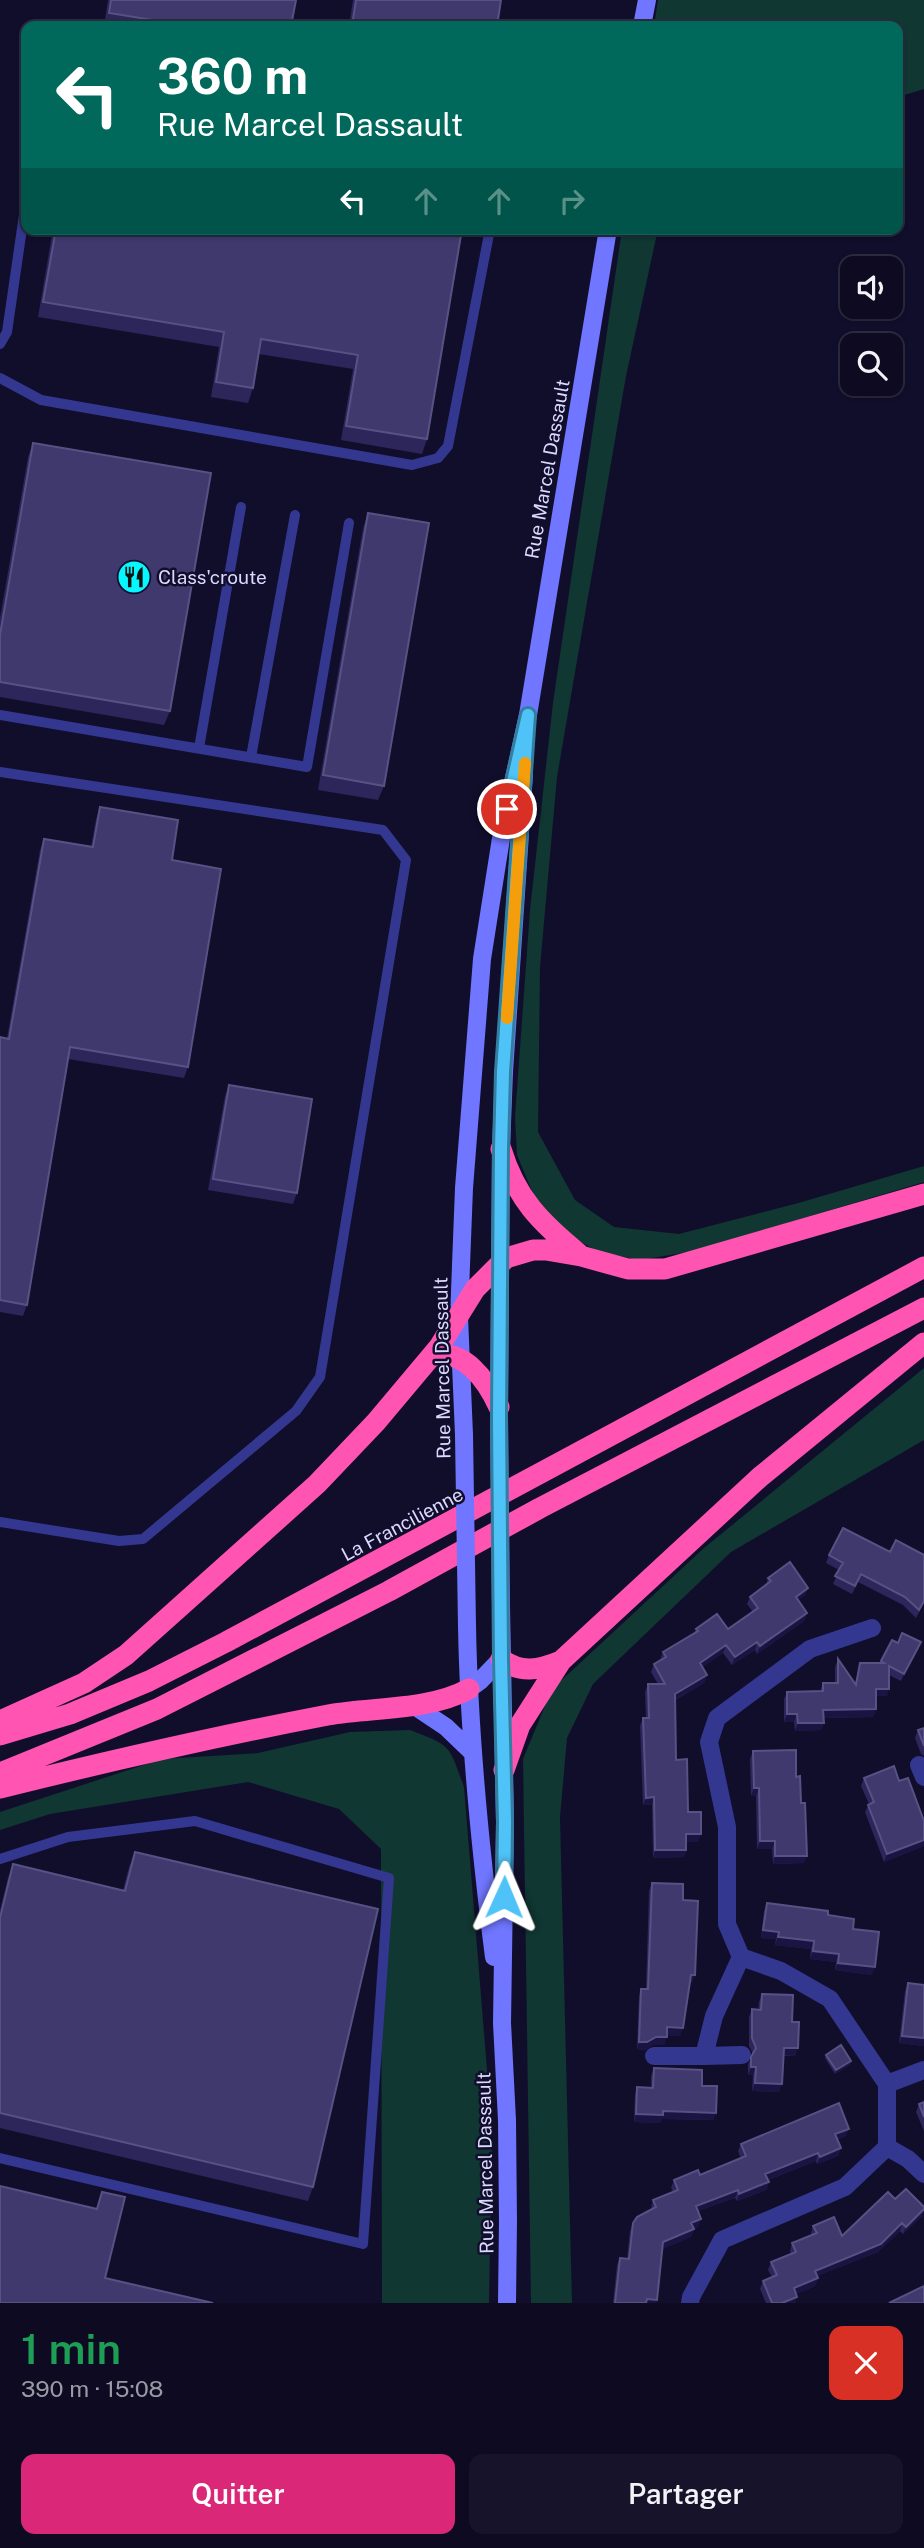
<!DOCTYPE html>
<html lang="fr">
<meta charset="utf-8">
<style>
:root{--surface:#0d0a21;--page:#16132a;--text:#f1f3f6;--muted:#9a9aa5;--line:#2d2b3f;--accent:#db2777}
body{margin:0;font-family:"Public Sans",sans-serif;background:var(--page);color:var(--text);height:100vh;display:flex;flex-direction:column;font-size:26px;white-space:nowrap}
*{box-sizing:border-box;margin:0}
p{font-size:23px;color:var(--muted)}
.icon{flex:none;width:38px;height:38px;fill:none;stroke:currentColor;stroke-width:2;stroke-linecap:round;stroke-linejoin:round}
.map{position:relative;height:2303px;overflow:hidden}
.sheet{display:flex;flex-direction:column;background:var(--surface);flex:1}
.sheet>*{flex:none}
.top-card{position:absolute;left:21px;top:21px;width:882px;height:214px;border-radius:14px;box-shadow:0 2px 5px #0004,0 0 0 2px var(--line);background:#00695c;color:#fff;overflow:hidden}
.fabs{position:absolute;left:840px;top:256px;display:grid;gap:14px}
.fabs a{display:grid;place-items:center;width:63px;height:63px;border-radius:14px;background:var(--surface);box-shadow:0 2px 5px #0004,0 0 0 2px var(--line);font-size:35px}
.pin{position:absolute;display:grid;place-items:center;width:60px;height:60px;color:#fff;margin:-30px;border:4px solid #fff;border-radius:50%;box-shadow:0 2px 7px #0007}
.me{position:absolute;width:77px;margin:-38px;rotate:1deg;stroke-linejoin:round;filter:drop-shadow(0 0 5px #0008)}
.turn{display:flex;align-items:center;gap:24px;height:147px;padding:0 21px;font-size:32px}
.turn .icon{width:91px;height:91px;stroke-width:2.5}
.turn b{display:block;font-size:49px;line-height:60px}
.lanes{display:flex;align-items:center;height:66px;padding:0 21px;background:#0003;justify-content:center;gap:35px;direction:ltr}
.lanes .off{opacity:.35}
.round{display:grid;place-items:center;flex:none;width:74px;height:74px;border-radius:14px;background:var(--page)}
.overview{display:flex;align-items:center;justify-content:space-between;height:119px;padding:0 21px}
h1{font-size:42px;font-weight:600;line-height:52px;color:#1e9e55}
.primary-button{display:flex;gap:14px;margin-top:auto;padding:14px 21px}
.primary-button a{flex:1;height:80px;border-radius:14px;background:var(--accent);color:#fff;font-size:28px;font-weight:600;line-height:80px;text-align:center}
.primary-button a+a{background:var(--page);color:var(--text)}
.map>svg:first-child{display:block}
.green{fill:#103732}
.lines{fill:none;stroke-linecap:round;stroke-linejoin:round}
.lane{stroke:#343790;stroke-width:10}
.street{stroke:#343790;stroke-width:18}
.secondary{stroke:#7076ff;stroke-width:18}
.highway{stroke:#ff54b2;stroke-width:21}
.secondary-bridge{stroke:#7076ff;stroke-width:18}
.wall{fill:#2c265b}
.shaded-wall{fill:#191441}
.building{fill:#3f396d;stroke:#575284;stroke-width:2}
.route-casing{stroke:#337fa1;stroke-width:18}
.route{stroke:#4fc3f7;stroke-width:12}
.slow{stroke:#f59e0b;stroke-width:12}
.labels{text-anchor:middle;stroke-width:5;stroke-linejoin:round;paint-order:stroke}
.street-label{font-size:19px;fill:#dad9ff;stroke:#110e2c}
.poi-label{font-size:19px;fill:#dad9ff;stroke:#110e2c;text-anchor:start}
</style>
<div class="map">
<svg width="924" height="2303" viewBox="0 0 924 2303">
<rect width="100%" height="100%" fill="#110e2c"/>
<path class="green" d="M 658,0 L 924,0 L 924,89 L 898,97 L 898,26 L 654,26 Z
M 622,229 L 658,229 L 626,376 L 557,777 L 540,967 L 538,1132 L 575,1200 L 614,1227 L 679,1234 L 802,1202 L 924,1166 L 924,1182 L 694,1251 L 640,1260 L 599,1252 L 568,1235 L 543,1209 L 531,1189 L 517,1155 L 515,1117 L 530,910 L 553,703 Z
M 924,1368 L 924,1440 L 731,1552 L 593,1684 L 567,1738 L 560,1817 L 572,2303 L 531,2303 L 523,1759 L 552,1689 L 704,1548 Z
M 410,1730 C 452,1746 449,1745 464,1787 L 492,2131 L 489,2303 L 382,2303 L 381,1849 L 339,1809 L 248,1782 L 50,1814 L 0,1830 L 0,1812 L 162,1759 L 258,1753 L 350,1732 Z"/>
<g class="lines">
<path class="lane" d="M 0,344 L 7,332 L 26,201
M 0,378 L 41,400 L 412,465 L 438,458 L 448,446 L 490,229
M 0,715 L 307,767 L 349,523
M 199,748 L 241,507
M 251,757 L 295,515
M 0,772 L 383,830 L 406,860 L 320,1377 L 296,1411 L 143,1539 L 119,1541 L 0,1522
M 0,1859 L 68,1837 L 195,1821 L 389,1878 L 363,2244 L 0,2158"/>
<path class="street" d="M 872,1628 L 810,1649 L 717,1718 L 709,1742 L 727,1827 L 727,1924 L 741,1957 L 781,1971 L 830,1999 L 887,2084 L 887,2147
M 919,1765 L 924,1777
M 654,2056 L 704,2056 L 714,2016 L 741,1957
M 704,2056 L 742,2055
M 887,2084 L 924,2070
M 690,2303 L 691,2297 L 722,2240 L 845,2187 L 887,2147 L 908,2159 L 924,2174"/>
<path class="secondary" d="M 642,26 L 647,0
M 499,1407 L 501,1149 L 504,1072 L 524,774
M 464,1435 L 459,1317 L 464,1188 L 482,959 L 502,832 L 528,715 L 608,229
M 501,1606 L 505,1822 L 502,2023 L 507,2120 L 508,2221 L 507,2303
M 467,1626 C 469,1737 480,1847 494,1957
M 469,1689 L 480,1681 L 501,1659
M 413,1705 L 446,1727 L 472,1752"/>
<path class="highway" d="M 501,1149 C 516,1198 540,1222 579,1254
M 431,1357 C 463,1346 487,1381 499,1407
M 501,1659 C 521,1674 539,1670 561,1661
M 0,1721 L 84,1683 L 126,1655 L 317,1484 L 376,1422 L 439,1347 L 475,1289 L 506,1258 L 533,1250 L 546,1250 L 581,1256 L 628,1269 L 665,1269 L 924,1194
M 0,1735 L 70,1714 L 149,1681 L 226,1642 L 924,1267
M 504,1770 L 520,1725 L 561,1661 L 760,1477 L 924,1343
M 0,1773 L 157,1709 L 389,1591 L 540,1508 L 924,1308
M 0,1788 C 109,1761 218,1736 328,1715 C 373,1707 428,1711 469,1689"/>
<path class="secondary-bridge" d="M 499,1418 L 501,1606
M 464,1435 L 467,1626"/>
</g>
<path class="wall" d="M 108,0 L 296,0 L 291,26 L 104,26 Z
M 353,0 L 501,0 L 497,26 L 349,26 Z
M 53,229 L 462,229 L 427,439 L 422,454 L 341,440 L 353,369 L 259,354 L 253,388 L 248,403 L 211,397 L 219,347 L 38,317 Z
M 33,443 L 170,711 L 164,725 L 0,697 L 0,618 L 28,457 Z
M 368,513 L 384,786 L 378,800 L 318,790 L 363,528 Z
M 100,807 L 172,860 L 188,1067 L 184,1078 L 68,1059 L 27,1305 L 23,1316 L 0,1312 L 0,1037 L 7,1038 L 40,850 L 44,839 L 91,847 L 96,819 Z
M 229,1085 L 297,1193 L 293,1204 L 208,1190 L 225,1096 Z
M 890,1552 L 924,1555 L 924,1603 L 916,1618 L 903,1605 L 858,1582 L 852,1594 L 833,1584 L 839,1570 L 826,1563 L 829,1555 Z
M 768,1578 L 808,1588 L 805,1595 L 798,1600 L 807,1613 L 804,1621 L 757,1654 L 755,1650 L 732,1665 L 723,1653 L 702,1667 L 707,1675 L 704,1683 L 675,1700 L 676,1760 L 688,1812 L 698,1842 L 686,1842 L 686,1850 L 684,1857 L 653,1858 L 652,1805 L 643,1805 L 640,1726 L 643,1718 L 646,1718 L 645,1692 L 648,1684 L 658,1684 L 651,1672 L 654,1664 L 660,1660 L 663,1652 L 694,1633 L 696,1629 L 728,1629 L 753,1612 L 747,1604 L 750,1597 L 766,1585 Z
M 892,1640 L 898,1643 L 921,1642 L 918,1650 L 901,1681 L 889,1675 L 887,1696 L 876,1696 L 876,1709 L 873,1717 L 823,1718 L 824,1723 L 821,1730 L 795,1731 L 794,1722 L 784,1722 L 784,1699 L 787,1692 L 820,1691 L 823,1683 L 835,1683 L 835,1667 L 838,1659 L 855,1683 L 860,1663 L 880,1663 Z
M 924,1728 L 924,1756 L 921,1754 L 915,1738 L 918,1730 Z
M 753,1751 L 796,1777 L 804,1863 L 773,1864 L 772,1849 L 757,1849 L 756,1796 L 751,1796 L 750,1759 Z
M 864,1778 L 899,1781 L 924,1821 L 924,1846 L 884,1862 L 865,1812 L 869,1804 L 861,1786 Z
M 135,1852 L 313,2187 L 308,2201 L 0,2128 L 0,1910 L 8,1878 L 13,1864 L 123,1890 L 129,1867 Z
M 652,1883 L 683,1900 L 695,1975 L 692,1983 L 690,1983 L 680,2036 L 667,2035 L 664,2045 L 653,2045 L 645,2050 L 637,2049 L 639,1997 L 641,1989 L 646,1989 L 649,1891 Z
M 767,1903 L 828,1915 L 853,1929 L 872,1975 L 835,1970 L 836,1962 L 810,1959 L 811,1949 L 775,1945 L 776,1939 L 761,1938 L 764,1911 Z
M 908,1983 L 924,1985 L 924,2046 L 899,2043 L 905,1991 Z
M 762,1994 L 792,2022 L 798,2048 L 795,2056 L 783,2056 L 779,2092 L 752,2091 L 753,2075 L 748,2075 L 748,2064 L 753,2054 L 749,2046 L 749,2017 L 752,2009 L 758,2010 L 759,2002 Z
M 826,2055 L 851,2061 L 850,2065 L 835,2074 L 825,2058 Z
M 654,2068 L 702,2086 L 716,2113 L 713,2120 L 662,2119 L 660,2123 L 634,2122 L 635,2095 L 637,2087 L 651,2088 L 651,2076 Z
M 924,2102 L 924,2131 L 916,2112 L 919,2104 Z
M 846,2136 L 837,2140 L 841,2148 L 838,2156 L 817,2164 L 816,2161 L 768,2180 L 769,2182 L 766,2190 L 756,2194 L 737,2201 L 735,2198 L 698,2211 L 699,2226 L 694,2229 L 691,2237 L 662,2249 L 656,2303 L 613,2303 L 617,2265 L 620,2258 L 627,2259 L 630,2231 L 633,2223 L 652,2209 L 651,2207 L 653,2200 L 673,2192 L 671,2188 L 674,2180 L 700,2175 L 741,2159 L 738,2151 L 741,2144 Z
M 895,2199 L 924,2207 L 922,2216 L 903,2234 L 900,2231 L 878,2252 L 817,2276 L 818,2278 L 815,2286 L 796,2294 L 795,2303 L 766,2303 L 760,2289 L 763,2281 L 772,2277 L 768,2270 L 771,2262 L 791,2254 L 790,2251 L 792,2243 L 811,2235 L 811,2233 L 813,2226 L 842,2236 Z"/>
<path class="shaded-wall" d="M 808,1588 L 805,1595 L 793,1604 L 796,1597 Z
M 807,1613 L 804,1621 L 757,1654 L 760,1646 Z
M 757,1642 L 755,1650 L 732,1665 L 735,1657 Z
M 921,1642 L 918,1650 L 901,1681 L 904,1674 Z
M 726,1645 L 723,1653 L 697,1671 L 700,1663 Z
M 707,1675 L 704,1683 L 672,1701 L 675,1694 Z
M 876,1689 L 889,1689 L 887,1696 L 873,1696 Z
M 876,1709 L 873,1717 L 820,1718 L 823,1710 Z
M 787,1714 L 797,1714 L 794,1722 L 784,1722 Z
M 798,1723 L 824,1723 L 821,1730 L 795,1731 Z
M 754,1788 L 759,1788 L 756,1796 L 751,1796 Z
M 654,1797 L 652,1805 L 643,1805 L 646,1798 Z
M 686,1834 L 701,1834 L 698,1842 L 684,1842 Z
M 924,1840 L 924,1846 L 884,1862 L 887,1854 Z
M 760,1841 L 775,1841 L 772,1849 L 757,1849 Z
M 655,1850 L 686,1850 L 684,1857 L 653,1858 Z
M 775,1856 L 807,1856 L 804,1863 L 773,1864 Z
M 763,1930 L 779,1932 L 776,1939 L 761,1938 Z
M 778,1937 L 814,1941 L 811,1949 L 775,1945 Z
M 813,1951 L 839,1954 L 836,1962 L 810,1959 Z
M 838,1963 L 875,1967 L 872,1975 L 835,1970 Z
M 691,1975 L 695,1975 L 692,1983 L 688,1983 Z
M 667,2027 L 683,2028 L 680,2036 L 664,2035 Z
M 902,2036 L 924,2038 L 924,2046 L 899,2043 Z
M 656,2037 L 667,2037 L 664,2045 L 653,2045 L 645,2050 L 637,2049 L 639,2042 Z
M 784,2048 L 798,2048 L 795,2056 L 781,2055 Z
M 851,2061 L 850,2065 L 835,2074 L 836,2070 Z
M 751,2067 L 756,2067 L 753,2075 L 748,2075 Z
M 755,2083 L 782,2084 L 779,2092 L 752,2091 Z
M 663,2111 L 716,2113 L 713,2120 L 662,2119 L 660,2123 L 634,2122 L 636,2114 Z
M 849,2129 L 846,2136 L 832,2142 L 835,2134 Z
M 841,2148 L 838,2156 L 817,2164 L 820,2157 Z
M 818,2153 L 816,2161 L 762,2182 L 765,2174 Z
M 769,2182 L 766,2190 L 737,2201 L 739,2194 Z
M 738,2190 L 735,2198 L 693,2213 L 696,2206 Z
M 924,2209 L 922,2216 L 903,2234 L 906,2227 Z
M 701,2219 L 699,2226 L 689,2231 L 691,2223 Z
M 902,2223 L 900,2231 L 878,2252 L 812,2278 L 815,2271 Z
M 694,2229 L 691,2237 L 660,2250 L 663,2242 Z
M 818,2278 L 815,2286 L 791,2296 L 794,2288 Z
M 797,2297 L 795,2303 L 782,2303 Z
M 647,2299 L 657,2300 L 656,2303 L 645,2303 Z"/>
<path class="building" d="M 111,0 L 296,0 L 291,26 L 190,26 L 109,13 Z
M 356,0 L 501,0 L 497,26 L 357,26 L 353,19 Z
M 56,229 L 462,229 L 427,439 L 346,426 L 358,355 L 261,339 L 253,388 L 216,382 L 224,332 L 43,302 Z
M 33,443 L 211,473 L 170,711 L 0,682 L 0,635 Z
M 368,513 L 429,523 L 384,786 L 323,775 Z
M 100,807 L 178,820 L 172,860 L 221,869 L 188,1067 L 70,1047 L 27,1305 L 0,1300 L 0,1037 L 9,1039 L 44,839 L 93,847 Z
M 229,1085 L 312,1099 L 297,1193 L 213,1179 Z
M 843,1528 L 890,1552 L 896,1540 L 924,1555 L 924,1601 L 919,1610 L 905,1597 L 861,1574 L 855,1586 L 835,1576 L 843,1563 L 829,1555 Z
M 790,1562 L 808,1588 L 796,1597 L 807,1613 L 760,1646 L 757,1642 L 735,1657 L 726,1645 L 700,1663 L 707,1675 L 675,1694 L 676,1760 L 687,1759 L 688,1812 L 701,1812 L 701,1834 L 686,1834 L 686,1850 L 655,1850 L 654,1797 L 646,1798 L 643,1718 L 649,1718 L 648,1684 L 665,1684 L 654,1664 L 666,1657 L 663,1652 L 698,1631 L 696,1629 L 717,1614 L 728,1629 L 758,1608 L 750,1597 L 771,1581 L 768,1578 Z
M 902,1633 L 921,1642 L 904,1674 L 889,1666 L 889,1689 L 876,1689 L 876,1709 L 823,1710 L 824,1723 L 798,1723 L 797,1714 L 787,1714 L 787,1692 L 823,1691 L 823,1683 L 838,1683 L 838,1659 L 856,1685 L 860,1663 L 884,1663 L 881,1661 L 892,1640 L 898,1643 Z
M 924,1728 L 924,1746 L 918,1730 Z
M 796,1750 L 796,1777 L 800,1776 L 801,1803 L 805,1803 L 807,1856 L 775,1856 L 775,1841 L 760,1841 L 759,1788 L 754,1788 L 753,1751 Z
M 894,1766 L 899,1781 L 908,1778 L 924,1821 L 924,1840 L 887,1854 L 868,1805 L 874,1802 L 864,1778 Z
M 135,1852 L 378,1909 L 313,2187 L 0,2113 L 0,1918 L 13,1864 L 125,1891 Z
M 652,1883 L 683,1884 L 683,1900 L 698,1901 L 695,1975 L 691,1975 L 683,2028 L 667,2027 L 667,2037 L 656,2037 L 647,2042 L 639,2042 L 641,1989 L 648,1989 Z
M 767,1903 L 828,1911 L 828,1915 L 854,1919 L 853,1929 L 879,1932 L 875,1967 L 838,1963 L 839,1954 L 813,1951 L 814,1941 L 778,1937 L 779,1932 L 763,1930 Z
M 908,1983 L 924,1985 L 924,2038 L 902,2036 Z
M 762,1994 L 793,1995 L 792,2022 L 799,2022 L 798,2048 L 784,2048 L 782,2084 L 755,2083 L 756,2067 L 751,2067 L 751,2057 L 756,2048 L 752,2038 L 752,2009 L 761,2010 Z
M 841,2045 L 851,2061 L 836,2070 L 826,2055 Z
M 654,2068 L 702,2070 L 702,2086 L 717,2086 L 716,2113 L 663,2111 L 663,2115 L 636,2114 L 637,2087 L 653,2088 Z
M 924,2102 L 924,2117 L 919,2104 Z
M 839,2103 L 849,2129 L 835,2134 L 841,2148 L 820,2157 L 818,2153 L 765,2174 L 769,2182 L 758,2186 L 739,2194 L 738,2190 L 696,2206 L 701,2219 L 691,2223 L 694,2229 L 663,2242 L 657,2300 L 647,2299 L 646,2303 L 615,2303 L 620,2258 L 629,2259 L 633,2223 L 637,2217 L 656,2207 L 653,2200 L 678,2190 L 674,2180 L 698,2170 L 700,2175 L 746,2156 L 741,2144 Z
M 0,2186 L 97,2209 L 102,2192 L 125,2197 L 105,2278 L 213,2303 L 0,2303 Z
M 906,2189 L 924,2207 L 924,2209 L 906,2227 L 902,2223 L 881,2244 L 815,2271 L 818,2278 L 794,2288 L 797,2297 L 782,2303 L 772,2303 L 763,2281 L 777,2275 L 771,2262 L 796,2252 L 792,2243 L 817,2233 L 813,2226 L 834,2217 L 842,2236 L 888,2192 L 895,2199 Z
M 924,2286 L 924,2303 L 889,2303 Z"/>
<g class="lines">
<defs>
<path id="route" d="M 504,1897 L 505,1822 L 501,1659 L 499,1418 L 501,1149 L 503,1072 L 528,715 L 507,809"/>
</defs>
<use href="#route" class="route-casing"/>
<use href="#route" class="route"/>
<path class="slow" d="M 507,1018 L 525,763"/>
</g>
<defs>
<symbol id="restaurant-disc" viewBox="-11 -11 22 22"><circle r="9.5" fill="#05f8ff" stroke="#110e2c"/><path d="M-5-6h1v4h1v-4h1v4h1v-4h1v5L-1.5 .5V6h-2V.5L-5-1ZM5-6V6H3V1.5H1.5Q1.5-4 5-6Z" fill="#111"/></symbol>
</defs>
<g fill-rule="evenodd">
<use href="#restaurant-disc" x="115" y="558" width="38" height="38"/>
</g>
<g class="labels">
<g class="street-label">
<text transform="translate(547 469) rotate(-80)" y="7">Rue Marcel Dassault</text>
<text transform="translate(442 1368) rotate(-91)" y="7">Rue Marcel Dassault</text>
<text transform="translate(402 1524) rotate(-28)" y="7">La Francilienne</text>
<text transform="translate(485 2163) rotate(-91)" y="7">Rue Marcel Dassault</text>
</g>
<g class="poi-label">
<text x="158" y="584">Class'croute</text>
</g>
</g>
</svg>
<div class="fabs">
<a><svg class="icon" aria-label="sound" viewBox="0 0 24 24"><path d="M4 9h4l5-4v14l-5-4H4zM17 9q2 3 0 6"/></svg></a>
<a><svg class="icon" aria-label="search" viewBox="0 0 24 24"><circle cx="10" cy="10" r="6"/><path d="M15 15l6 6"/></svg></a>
</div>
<div class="pin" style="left:507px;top:809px;background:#d93025"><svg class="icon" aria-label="arrive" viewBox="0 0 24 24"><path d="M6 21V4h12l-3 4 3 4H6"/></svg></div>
<svg class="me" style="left:504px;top:1897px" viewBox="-20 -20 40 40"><path d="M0-17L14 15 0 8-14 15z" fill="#4fc3f7" stroke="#fff" stroke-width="4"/></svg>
<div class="top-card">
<div class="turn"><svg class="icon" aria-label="left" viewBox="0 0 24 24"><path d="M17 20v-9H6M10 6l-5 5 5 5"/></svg><div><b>360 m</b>Rue Marcel Dassault</div></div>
<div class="lanes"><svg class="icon" aria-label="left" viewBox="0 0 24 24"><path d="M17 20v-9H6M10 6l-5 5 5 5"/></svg><svg class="icon off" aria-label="ahead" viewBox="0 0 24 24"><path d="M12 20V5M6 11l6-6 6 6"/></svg><svg class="icon off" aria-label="ahead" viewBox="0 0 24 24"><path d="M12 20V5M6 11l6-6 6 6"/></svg><svg class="icon off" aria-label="right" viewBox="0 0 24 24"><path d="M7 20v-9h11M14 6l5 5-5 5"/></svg></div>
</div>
</div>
<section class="sheet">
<div class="overview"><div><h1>1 min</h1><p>390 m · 15:08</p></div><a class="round" style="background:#d93025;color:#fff"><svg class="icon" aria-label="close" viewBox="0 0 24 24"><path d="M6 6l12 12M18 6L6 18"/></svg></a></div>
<div class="primary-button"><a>Quitter</a><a>Partager</a></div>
</section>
